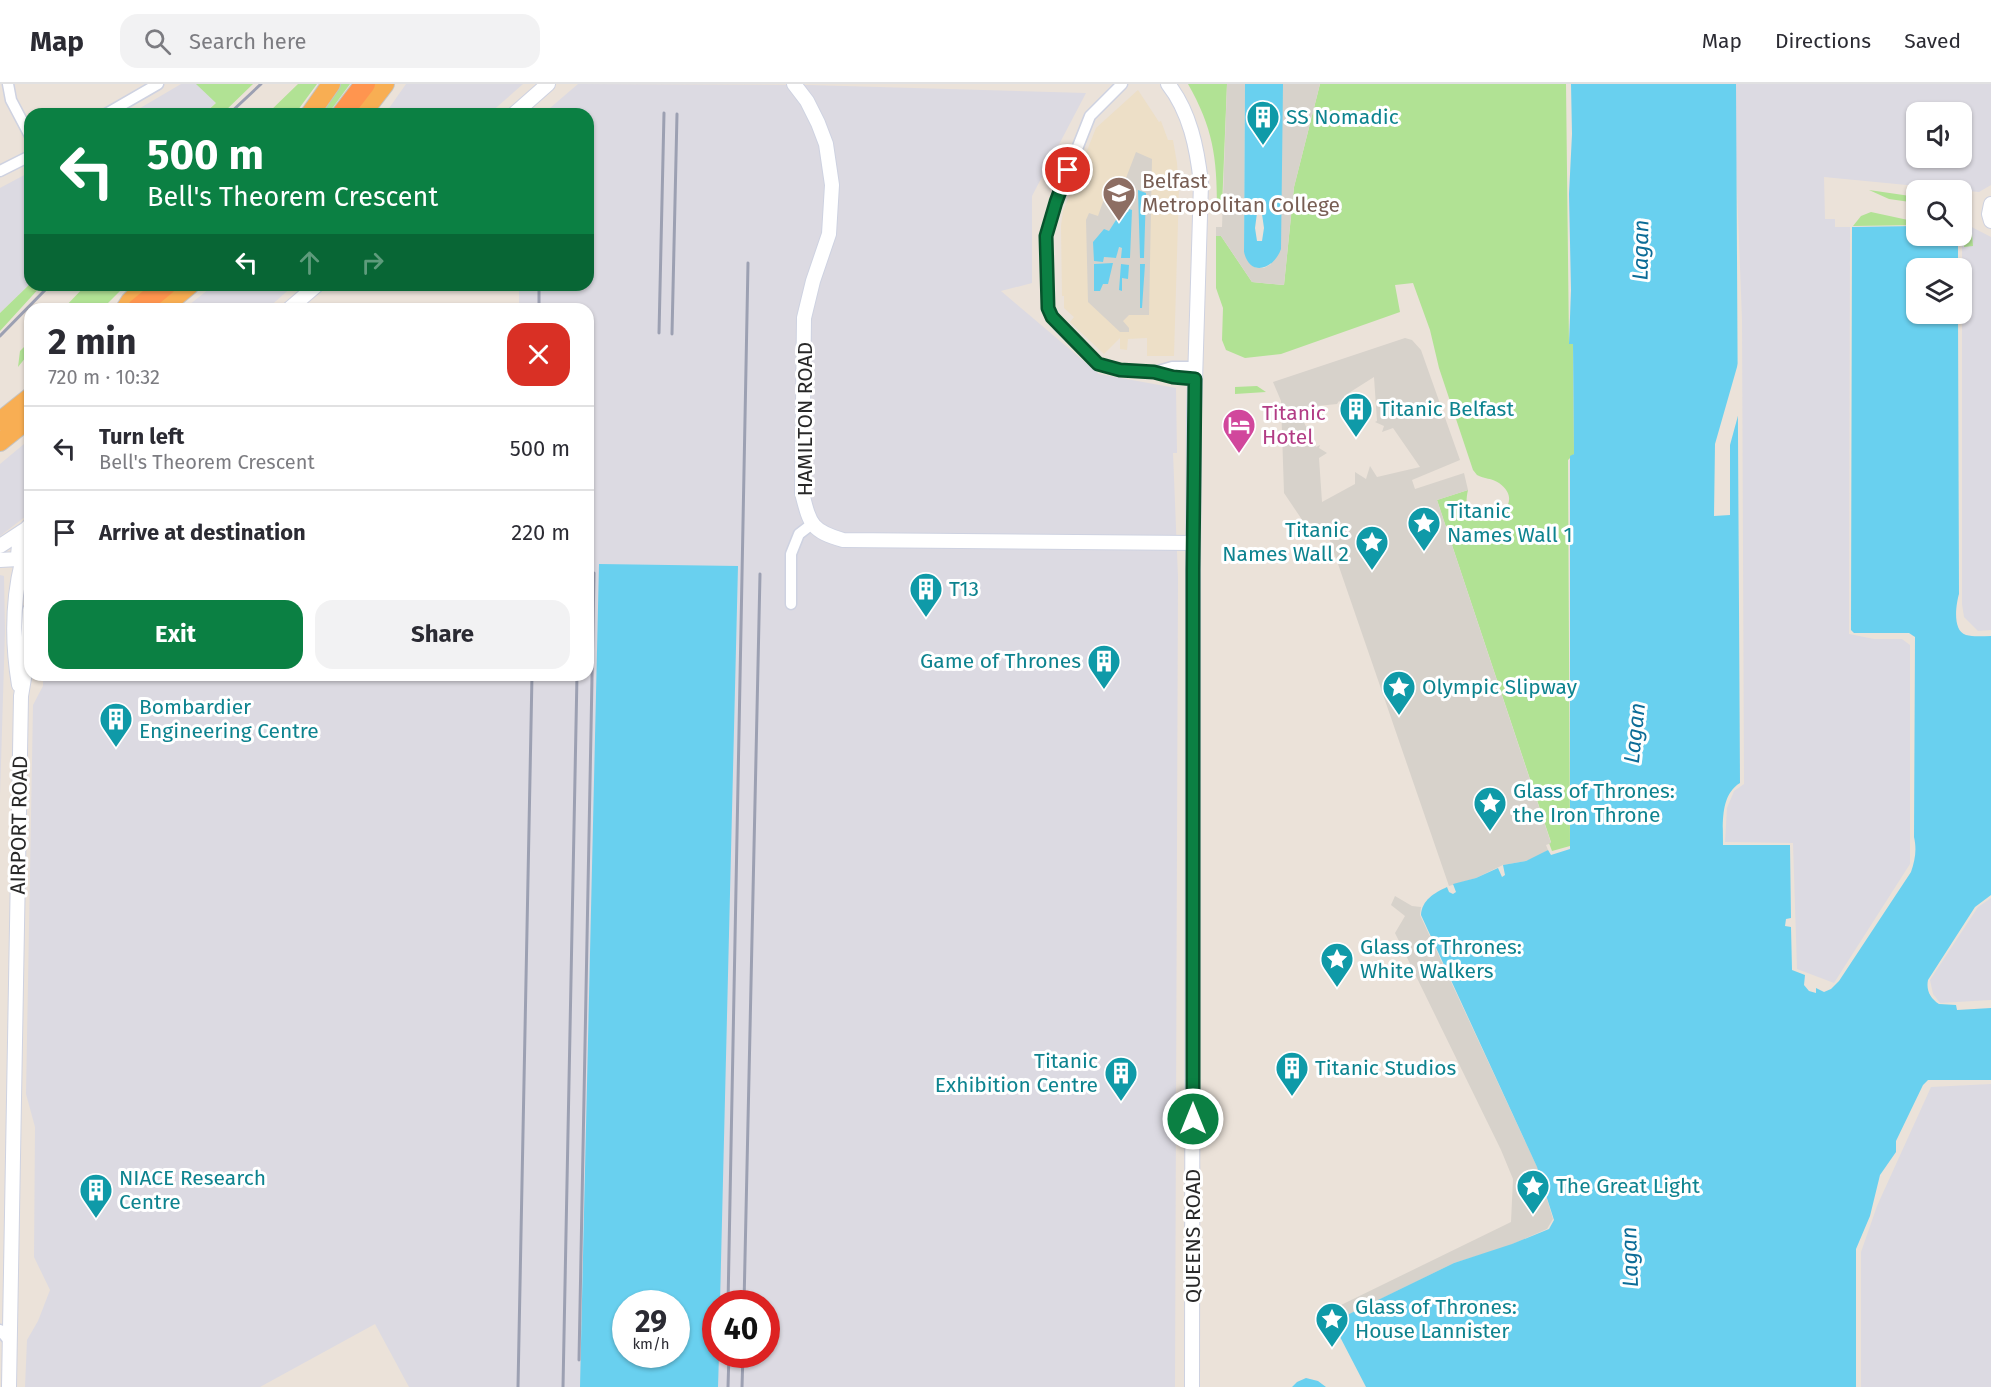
<!DOCTYPE html>
<meta charset="utf-8">
<style>
:root{--surface:#fff;--page:#f2f2f3;--text:#2b2b33;--muted:#7c7c81;--line:#e1e1e2;--accent:#0b8043}
body{margin:0;font-family:"Fira Sans",sans-serif;background:var(--page);color:var(--text);height:100vh;display:flex;flex-direction:column;font-size:22px;white-space:nowrap}
*{box-sizing:border-box;margin:0}
p{font-size:20px;color:var(--muted)}
.icon{flex:none;width:33px;height:33px;fill:none;stroke:currentColor;stroke-width:2;stroke-linecap:round;stroke-linejoin:round}
.map{position:relative;flex:1;overflow:hidden}
.drawer{position:absolute;left:24px;top:219px;width:570px;height:378px;display:flex;flex-direction:column;background:var(--surface);border-radius:18px;box-shadow:0 2px 4px #0004}
.drawer>*{flex:none}
.top-card{position:absolute;left:24px;top:24px;width:570px;height:183px;border-radius:18px;box-shadow:0 2px 4px #0004;background:#0b8043;color:#fff;overflow:hidden}
.fabs{position:absolute;left:1906px;top:18px;display:grid;gap:12px}
.fabs a{display:grid;place-items:center;width:66px;height:66px;border-radius:12px;background:var(--surface);box-shadow:0 2px 4px #0004;font-size:30px}
.speed{position:absolute;left:612px;top:1206px;display:flex;gap:12px;font-size:30px;font-weight:700;text-align:center}
.speed>*{display:grid;place-content:center;width:78px;height:78px;border-radius:50%;background:var(--surface);box-shadow:0 2px 4px #0004;line-height:1}
.speed small{font-size:15px;font-weight:400}
.speed .limit{border:9px solid #d22;background:#fff;color:#111}
.pin{position:absolute;display:grid;place-items:center;width:51px;height:51px;color:#fff;margin:-26px;border:3px solid #fff;border-radius:50%;box-shadow:0 2px 6px #0007}
.me{position:absolute;width:66px;margin:-33px;rotate:0deg;stroke-linejoin:round;filter:drop-shadow(0 0 4px #0008)}
.turn{display:flex;align-items:center;gap:21px;height:126px;padding:0 24px;font-size:27px}
.turn .icon{width:78px;height:78px;stroke-width:2.5}
.turn b{display:block;font-size:42px;line-height:51px}
.lanes{display:flex;align-items:center;height:57px;padding:0 24px;background:#0003;justify-content:center;gap:30px;direction:ltr}
.lanes .off{opacity:.35}
.round{display:grid;place-items:center;flex:none;width:63px;height:63px;border-radius:18px;background:var(--page)}
.head{display:flex;align-items:center;justify-content:space-between;height:102px;padding:0 24px}
h1{font-size:36px;font-weight:700;line-height:45px}
.cta{display:flex;gap:12px;margin-top:auto;padding:12px 24px}
.cta a{flex:1;height:69px;border-radius:18px;background:var(--accent);color:#fff;font-size:24px;font-weight:700;line-height:69px;text-align:center}
.cta a+a{background:var(--page);color:var(--text)}
ul{padding:0;list-style:none}
li{display:flex;align-items:center;gap:18px;height:84px;padding:0 24px;border-top:2px solid var(--line)}
li div{flex:1}
li b{display:block;font-size:22px}
li em{font-style:normal}
header{display:flex;align-items:center;gap:36px;box-sizing:border-box;height:84px;padding:0 30px;background:var(--surface);border-bottom:2px solid var(--line)}
header strong{font-size:28px}
nav{display:flex;gap:33px;margin-inline-start:auto;font-size:21px}
.search{width:420px;height:54px;background:var(--page);display:flex;align-items:center;gap:15px;box-sizing:border-box;padding:0 21px;border-radius:18px;color:var(--muted);font-size:22px}
.map>svg:first-child{display:block}
.industrial{fill:#dcdae2;fill-rule:evenodd}
.education{fill:#eddfc7}
.green{fill:#b1e294}
.plaza{fill:#d7d2cb;fill-rule:evenodd}
.water{fill:#69d0ef;fill-rule:evenodd}
.pier{fill:#ebe2d9}
.lines{fill:none;stroke-linecap:round;stroke-linejoin:round}
.minor-casing{stroke:#ced2e1;stroke-width:13}
.tertiary-casing{stroke:#ced2e1;stroke-width:16}
.trunk-casing{stroke:#c3c3c3;stroke-width:20}
.motorway-casing{stroke:#c3c3c3;stroke-width:22}
.minor{stroke:#fff;stroke-width:10}
.tertiary{stroke:#fff;stroke-width:14}
.trunk{stroke:#f8ae53;stroke-width:18}
.motorway{stroke:#ff954f;stroke-width:20}
.rail{stroke:#9ca0b2;stroke-width:3}
.route-casing{stroke:#07532c;stroke-width:15}
.route{stroke:#0b8043;stroke-width:10}
.labels{text-anchor:middle;stroke-width:6;stroke-linejoin:round;paint-order:stroke}
.culture-label{font-size:21px;fill:#0d838f;stroke:#fff;text-anchor:start}
.education-label{font-size:21px;fill:#785e54;stroke:#fff;text-anchor:start}
.hotel-label{font-size:21px;fill:#b23c85;stroke:#fff;text-anchor:start}
.street-label{font-size:21px;fill:#282828;stroke:#fff}
.water-label{font-size:22px;font-style:italic;fill:#0c6c97;stroke:#fff}
</style>
<header>
<strong>Map</strong>
<div class="search"><svg class="icon" aria-label="search" viewBox="0 0 24 24"><circle cx="10" cy="10" r="6"/><path d="M15 15l6 6"/></svg>Search here</div>
<nav><a>Map</a><a>Directions</a><a>Saved</a></nav>
</header>
<div class="map">
<svg width="1991" height="1303" viewBox="0 0 1991 1303">
<rect width="100%" height="100%" fill="#ebe2d9"/>
<path class="industrial" d="M 181,0 L 235,0 L 204,30 L 130,30 Z
M 406,0 L 523,0 L 489,30 L 385,30 Z
M 578,0 L 809,1 L 1086,9 L 1032,112 L 1032,199 L 1001,207 L 1099,290 L 1176,304 L 1177,369 L 1173,369 L 1178,493 L 1175,1303 L 409,1303 L 375,1240 L 260,1303 L 25,1303 L 27,1256 L 38,1237 L 50,1206 L 34,1173 L 35,1043 L 26,1010 L 33,621 L 43,602 L 43,591 L 588,591 L 588,225 L 519,225 L 519,201 L 588,201 L 588,30 L 543,30 ZM 626,1220 L 676,1220 L 676,1270 L 626,1270 ZM 716,1220 L 766,1220 L 766,1270 L 716,1270 Z
M 1733,0 L 1991,0 L 1991,101 L 1979,108 L 1824,93 L 1825,135 L 1835,135 L 1835,143 L 1850,143 L 1849,550 L 1874,555 L 1902,555 L 1910,561 L 1910,780 L 1834,899 L 1797,885 L 1793,759 L 1725,758 L 1727,724 L 1734,707 L 1744,700 L 1742,235 ZM 1917,28 L 1962,28 L 1962,74 L 1917,74 Z
M 30,88 L 30,200 L 0,229 L 0,104 Z
M 1962,138 L 1991,153 L 1991,546 L 1978,547 L 1964,533 L 1962,520 Z
M 214,201 L 294,201 L 267,225 L 184,225 Z
M 30,355 L 30,429 L 0,452 L 0,380 Z
M 0,491 L 4,492 L 5,547 L 0,712 Z
M 1991,814 L 1991,916 L 1940,919 L 1933,910 L 1930,896 L 1978,823 Z
M 1991,1000 L 1991,1303 L 1861,1303 L 1861,1168 L 1877,1122 L 1931,1003 Z"/>
<path class="education" d="M 1138,6 L 1159,38 L 1161,37 L 1168,56 L 1173,56 L 1177,79 L 1179,104 L 1174,272 L 1147,272 L 1147,254 L 1128,255 L 1127,266 L 1120,265 L 1120,254 L 1104,270 L 1070,238 L 1074,233 L 1064,224 L 1064,212 L 1062,212 L 1061,142 L 1063,127 L 1096,44 Z"/>
<path class="green" d="M 196,0 L 253,0 L 222,30 L 204,30 L 216,19 Z
M 298,0 L 317,0 L 295,30 L 267,30 Z
M 339,0 L 350,0 L 328,30 L 319,30 Z
M 1188,0 L 1227,0 L 1222,123 L 1217,123 C 1217,73 1213,44 1188,0 Z
M 1320,0 L 1566,0 L 1569,260 L 1573,260 L 1574,370 L 1568,376 L 1570,762 L 1552,767 L 1549,759 L 1551,758 L 1437,416 L 1468,406 C 1455,463 1537,426 1499,399 C 1492,394 1484,395 1477,391 L 1473,386 L 1439,284 L 1430,246 L 1413,199 L 1395,201 L 1400,228 L 1281,270 L 1245,274 L 1226,266 L 1222,256 L 1223,224 L 1216,204 L 1216,152 L 1221,152 L 1252,198 L 1284,201 L 1294,103 Z
M 1869,106 L 1917,113 L 1917,119 L 1889,115 Z
M 1871,128 L 1908,136 L 1917,136 L 1917,141 L 1853,142 L 1861,132 Z
M 1964,141 L 1972,150 L 1973,162 L 1964,163 Z
M 30,200 L 42,201 L 0,247 L 0,229 Z
M 86,201 L 126,201 L 102,225 L 63,225 Z
M 30,257 L 30,268 L 18,283 L 20,267 Z
M 1257,302 L 1266,308 L 1235,310 L 1235,303 Z"/>
<path class="plaza" d="M 1227,0 L 1245,0 L 1244,168 L 1256,184 L 1264,184 L 1271,180 L 1283,0 L 1320,0 L 1294,103 L 1284,201 L 1252,198 L 1221,152 L 1216,152 L 1216,143 L 1222,143 Z
M 1136,68 L 1152,75 L 1149,231 L 1129,231 L 1123,237 L 1129,244 L 1129,248 L 1120,248 L 1088,218 L 1086,136 L 1089,129 L 1098,132 L 1105,112 L 1112,114 L 1120,93 L 1126,94 ZM 1121,128 L 1129,129 L 1122,164 L 1118,163 L 1116,174 L 1104,173 L 1109,148 Z
M 1405,254 L 1412,256 L 1421,266 L 1460,376 L 1412,396 L 1415,405 L 1464,389 L 1468,406 L 1437,416 L 1551,759 L 1546,761 L 1548,766 L 1537,773 L 1526,777 L 1503,781 L 1476,794 L 1449,802 L 1327,448 L 1313,452 L 1284,409 L 1281,317 L 1273,298 ZM 1374,293 L 1377,337 L 1375,338 L 1384,342 L 1382,348 L 1393,344 L 1420,383 L 1377,393 L 1370,382 L 1366,395 L 1355,388 L 1355,400 L 1322,418 L 1319,374 L 1327,369 L 1319,364 L 1320,361 L 1316,363 L 1297,324 L 1337,320 L 1339,317 L 1345,321 L 1344,312 Z
M 1395,812 L 1412,822 L 1421,823 L 1420,831 L 1538,1085 L 1553,1135 L 1547,1145 L 1506,1163 L 1454,1179 L 1344,1233 L 1338,1249 L 1327,1256 L 1330,1240 L 1341,1221 L 1511,1138 L 1513,1095 L 1501,1066 L 1395,849 L 1405,832 L 1391,821 Z"/>
<path class="water" d="M 1245,0 L 1283,0 L 1281,165 C 1274,185 1250,194 1244,168 Z
M 1571,0 L 1736,0 L 1740,699 C 1720,711 1723,740 1723,761 L 1790,761 L 1791,834 L 1786,835 L 1785,842 L 1791,843 L 1792,886 L 1805,891 L 1804,901 L 1809,907 L 1816,909 L 1816,904 L 1824,908 L 1831,905 L 1839,897 L 1911,788 C 1915,776 1917,766 1914,753 L 1915,553 L 1909,549 L 1854,549 L 1851,546 L 1852,143 L 1917,142 L 1917,152 L 1958,152 L 1958,184 L 1917,184 L 1917,230 L 1958,230 L 1959,510 C 1956,520 1952,547 1966,551 C 1973,553 1983,552 1991,552 L 1991,811 L 1975,823 L 1928,896 C 1926,906 1930,914 1939,920 L 1956,921 L 1957,926 L 1991,924 L 1991,996 L 1928,996 L 1923,1001 L 1896,1057 L 1896,1068 L 1880,1091 L 1870,1132 L 1856,1165 L 1856,1303 L 1366,1303 L 1338,1249 L 1343,1233 L 1454,1179 L 1512,1160 L 1549,1145 L 1554,1136 L 1537,1083 L 1421,831 C 1422,816 1434,809 1447,803 L 1449,808 L 1453,810 L 1456,808 L 1453,800 L 1476,794 L 1498,784 L 1502,793 L 1505,791 L 1503,781 L 1526,777 L 1548,766 L 1551,771 L 1570,765 L 1570,372 L 1574,370 L 1573,260 L 1569,260 L 1571,206 L 1569,110 L 1572,50 Z
M 1138,106 L 1146,109 L 1144,174 L 1140,174 Z
M 1129,125 L 1132,126 L 1130,174 L 1121,174 L 1122,164 L 1119,163 L 1116,174 L 1104,173 L 1103,178 L 1094,177 L 1093,158 L 1104,145 L 1109,147 L 1121,128 L 1128,128 Z
M 1113,179 L 1108,200 L 1103,200 L 1100,207 L 1094,207 L 1094,180 Z
M 1121,180 L 1129,181 L 1128,195 L 1122,194 L 1122,207 L 1119,206 Z
M 1140,180 L 1145,180 L 1142,224 L 1140,224 Z
M 599,480 L 738,482 L 720,1219 L 716,1220 L 716,1270 L 719,1271 L 718,1303 L 580,1303 ZM 626,1220 L 676,1220 L 676,1270 L 626,1270 Z
M 1306,1294 L 1318,1297 L 1326,1303 L 1292,1303 L 1297,1298 Z"/>
<path class="pier" d="M 1257,129 L 1262,130 L 1264,144 L 1262,157 L 1257,157 L 1255,144 Z
M 1739,276 L 1739,328 L 1730,361 L 1730,431 L 1714,432 L 1715,360 Z"/>
<g class="lines">
<defs>
<path id="minor" d="M 8,0 L 11,16 L 30,52
M 1122,0 L 1090,32 L 1056,118 L 1046,152 L 1048,224 L 1059,242 L 1098,280 L 1120,286 L 1154,288 L 1173,293 L 1195,295
M 106,30 L 158,0
M 0,87 L 30,72
M 1155,288 L 1172,283 L 1195,283
M 791,520 L 791,470 L 799,450 L 812,440
M 0,1246 L 10,1258"/>
<path id="tertiary" d="M 794,0 L 807,17 L 818,39 L 826,60 L 832,101 L 829,150 L 813,197 L 804,234 L 802,409 C 810,440 811,447 843,456 L 1193,459
M 1168,0 C 1190,28 1197,64 1201,99 L 1194,330 L 1193,486 L 1192,1303
M 514,30 L 548,0
M 1991,120 L 1989,130 L 1991,137
M 289,225 L 317,201
M 0,462 L 26,445
M 18,475 C 18,463 21,449 30,441
M 0,476 L 18,475 L 24,478
M 19,601 C 12,559 12,519 22,478
M 9,1303 L 21,612 L 27,576 L 30,526"/>
<path id="trunk" d="M 310,30 L 331,0
M 362,30 L 385,0
M 125,225 L 130,217 L 146,201
M 161,225 L 190,201
M 0,337 L 30,313
M 0,358 L 30,334"/>
<path id="motorway" d="M 342,30 L 365,0
M 137,225 L 166,201"/>
</defs>
<use href="#minor" class="minor-casing"/>
<use href="#tertiary" class="tertiary-casing"/>
<use href="#trunk" class="trunk-casing"/>
<use href="#motorway" class="motorway-casing"/>
<use href="#minor" class="minor"/>
<use href="#tertiary" class="tertiary"/>
<use href="#trunk" class="trunk"/>
<use href="#motorway" class="motorway"/>
<path class="rail" d="M 229,30 L 261,0
M 539,225 L 539,201
M 659,249 L 664,29
M 672,250 L 677,30
M 0,252 L 50,201
M 728,1220 L 748,179
M 744,1220 L 760,490
M 579,1276 L 594,489
M 518,1303 L 532,591
M 563,1303 L 577,591
M 728,1303 L 729,1270
M 742,1303 L 743,1270"/>
</g>
<g class="lines">
<defs>
<path id="route" d="M 1068,86 L 1056,118 L 1046,152 L 1048,224 L 1052,233 L 1098,280 L 1120,286 L 1154,288 L 1173,293 L 1195,295 L 1193,486 L 1193,1035"/>
</defs>
<use href="#route" class="route-casing"/>
<use href="#route" class="route"/>
</g>
<defs>
<symbol id="building-pin" viewBox="-11 -11 22 30"><path d="M0 17L-7.5 6A9.5 9.5 0 1 1 7.5 6Z" fill="#0f9aa8" stroke="#fff"/><path d="M-4-6H4V6H1V3H-1V6H-4ZM-2.5-4.3h1.7v1.8h-1.7ZM.8-4.3h1.7v1.8H.8ZM-2.5-1h1.7V.8h-1.7ZM.8-1h1.7V.8H.8Z" fill="#fff"/></symbol>
<symbol id="university-pin" viewBox="-11 -11 22 30"><path d="M0 17L-7.5 6A9.5 9.5 0 1 1 7.5 6Z" fill="#8d6e63" stroke="#fff"/><path d="M0-5L7-2L0 1L-7-2ZM-4 1L0 2.5L4 1V4Q0 6-4 4Z" fill="#fff"/></symbol>
<symbol id="hotel-pin" viewBox="-11 -11 22 30"><path d="M0 17L-7.5 6A9.5 9.5 0 1 1 7.5 6Z" fill="#d1479c" stroke="#fff"/><path d="M-6-4.5h1.5V1H6V5H4.5V3h-9V5H-6ZM-4 0a1.8 1.8 0 1 1 3.6 0ZM.5 0V-2.5h3Q6-2.5 6 0Z" fill="#fff"/></symbol>
<symbol id="sight-pin" viewBox="-11 -11 22 30"><path d="M0 17L-7.5 6A9.5 9.5 0 1 1 7.5 6Z" fill="#0f9aa8" stroke="#fff"/><path d="M0-6L1.8-2.2L6-1.7L2.9 1.2L3.7 5.4L0 3.3L-3.7 5.4L-2.9 1.2L-6-1.7L-1.8-2.2Z" fill="#fff"/></symbol>
</defs>
<g fill-rule="evenodd">
<use href="#building-pin" x="1244" y="14" width="38" height="52"/>
<use href="#university-pin" x="1100" y="90" width="38" height="52"/>
<use href="#building-pin" x="1337" y="306" width="38" height="52"/>
<use href="#hotel-pin" x="1220" y="322" width="38" height="52"/>
<use href="#sight-pin" x="1405" y="420" width="38" height="52"/>
<use href="#sight-pin" x="1353" y="439" width="38" height="52"/>
<use href="#building-pin" x="907" y="486" width="38" height="52"/>
<use href="#building-pin" x="1085" y="558" width="38" height="52"/>
<use href="#sight-pin" x="1380" y="584" width="38" height="52"/>
<use href="#building-pin" x="97" y="616" width="38" height="52"/>
<use href="#sight-pin" x="1471" y="700" width="38" height="52"/>
<use href="#sight-pin" x="1318" y="856" width="38" height="52"/>
<use href="#building-pin" x="1273" y="965" width="38" height="52"/>
<use href="#building-pin" x="1102" y="970" width="38" height="52"/>
<use href="#sight-pin" x="1514" y="1083" width="38" height="52"/>
<use href="#building-pin" x="77" y="1087" width="38" height="52"/>
<use href="#sight-pin" x="1313" y="1216" width="38" height="52"/>
</g>
<g class="labels">
<g class="culture-label">
<text x="1286" y="40">SS Nomadic</text>
<text x="1379" y="332">Titanic Belfast</text>
<text x="1447" y="434">Titanic<tspan x="1447" dy="24">Names Wall 1</tspan></text>
<text x="1349" y="453" text-anchor="end">Titanic<tspan x="1349" dy="24">Names Wall 2</tspan></text>
<text x="949" y="512">T13</text>
<text x="1081" y="584" text-anchor="end">Game of Thrones</text>
<text x="1422" y="610">Olympic Slipway</text>
<text x="139" y="630">Bombardier<tspan x="139" dy="24">Engineering Centre</tspan></text>
<text x="1513" y="714">Glass of Thrones:<tspan x="1513" dy="24">the Iron Throne</tspan></text>
<text x="1360" y="870">Glass of Thrones:<tspan x="1360" dy="24">White Walkers</tspan></text>
<text x="1098" y="984" text-anchor="end">Titanic<tspan x="1098" dy="24">Exhibition Centre</tspan></text>
<text x="1315" y="991">Titanic Studios</text>
<text x="119" y="1101">NIACE Research<tspan x="119" dy="24">Centre</tspan></text>
<text x="1556" y="1109">The Great Light</text>
<text x="1355" y="1230">Glass of Thrones:<tspan x="1355" dy="24">House Lannister</tspan></text>
</g>
<g class="education-label">
<text x="1142" y="104">Belfast<tspan x="1142" dy="24">Metropolitan College</tspan></text>
</g>
<g class="hotel-label">
<text x="1262" y="336">Titanic<tspan x="1262" dy="24">Hotel</tspan></text>
</g>
<g class="street-label">
<text transform="translate(805 335) rotate(-90)" y="7">HAMILTON ROAD</text>
<text transform="translate(19 741) rotate(-89)" y="7">AIRPORT ROAD</text>
<text transform="translate(1193 1152) rotate(-90)" y="7">QUEENS ROAD</text>
</g>
<g class="water-label">
<text transform="translate(1640 166) rotate(-89)" y="8">Lagan</text>
<text transform="translate(1634 649) rotate(-84)" y="8">Lagan</text>
<text transform="translate(1629 1173) rotate(-92)" y="8">Lagan</text>
</g>
</g>
</svg>
<div class="fabs">
<a><svg class="icon" aria-label="sound" viewBox="0 0 24 24"><path d="M4 9h4l5-4v14l-5-4H4zM17 9q2 3 0 6"/></svg></a>
<a><svg class="icon" aria-label="search" viewBox="0 0 24 24"><circle cx="10" cy="10" r="6"/><path d="M15 15l6 6"/></svg></a>
<a><svg class="icon" aria-label="layers" viewBox="0 0 24 24"><path d="M12 4l9 5-9 5-9-5zM3 14l9 5 9-5"/></svg></a>
</div>
<div class="speed"><div>29<small>km/h</small></div><div class="limit">40</div></div>
<div class="pin" style="left:1068px;top:86px;background:#d93025"><svg class="icon" aria-label="arrive" viewBox="0 0 24 24"><path d="M6 21V4h12l-3 4 3 4H6"/></svg></div>
<svg class="me" style="left:1193px;top:1035px" viewBox="-20 -20 40 40"><circle r="17" fill="#0b8043" stroke="#fff" stroke-width="3"/><path d="M0-11L8 9 0 5-8 9z" fill="#fff"/></svg>
<div class="top-card">
<div class="turn"><svg class="icon" aria-label="left" viewBox="0 0 24 24"><path d="M17 20v-9H6M10 6l-5 5 5 5"/></svg><div><b>500 m</b>Bell's Theorem Crescent</div></div>
<div class="lanes"><svg class="icon" aria-label="left" viewBox="0 0 24 24"><path d="M17 20v-9H6M10 6l-5 5 5 5"/></svg><svg class="icon off" aria-label="ahead" viewBox="0 0 24 24"><path d="M12 20V5M6 11l6-6 6 6"/></svg><svg class="icon off" aria-label="right" viewBox="0 0 24 24"><path d="M7 20v-9h11M14 6l5 5-5 5"/></svg></div>
</div>
<section class="drawer">
<div class="head"><div><h1>2 min</h1><p>720 m · 10:32</p></div><a class="round" style="background:#d93025;color:#fff"><svg class="icon" aria-label="close" viewBox="0 0 24 24"><path d="M6 6l12 12M18 6L6 18"/></svg></a></div>
<ul>
<li><svg class="icon" aria-label="left" viewBox="0 0 24 24"><path d="M17 20v-9H6M10 6l-5 5 5 5"/></svg><div><b>Turn left</b><p>Bell's Theorem Crescent</p></div><em>500 m</em></li>
<li><svg class="icon" aria-label="arrive" viewBox="0 0 24 24"><path d="M6 21V4h12l-3 4 3 4H6"/></svg><div><b>Arrive at destination</b></div><em>220 m</em></li>
</ul>
<div class="cta"><a>Exit</a><a>Share</a></div>
</section>
</div>
